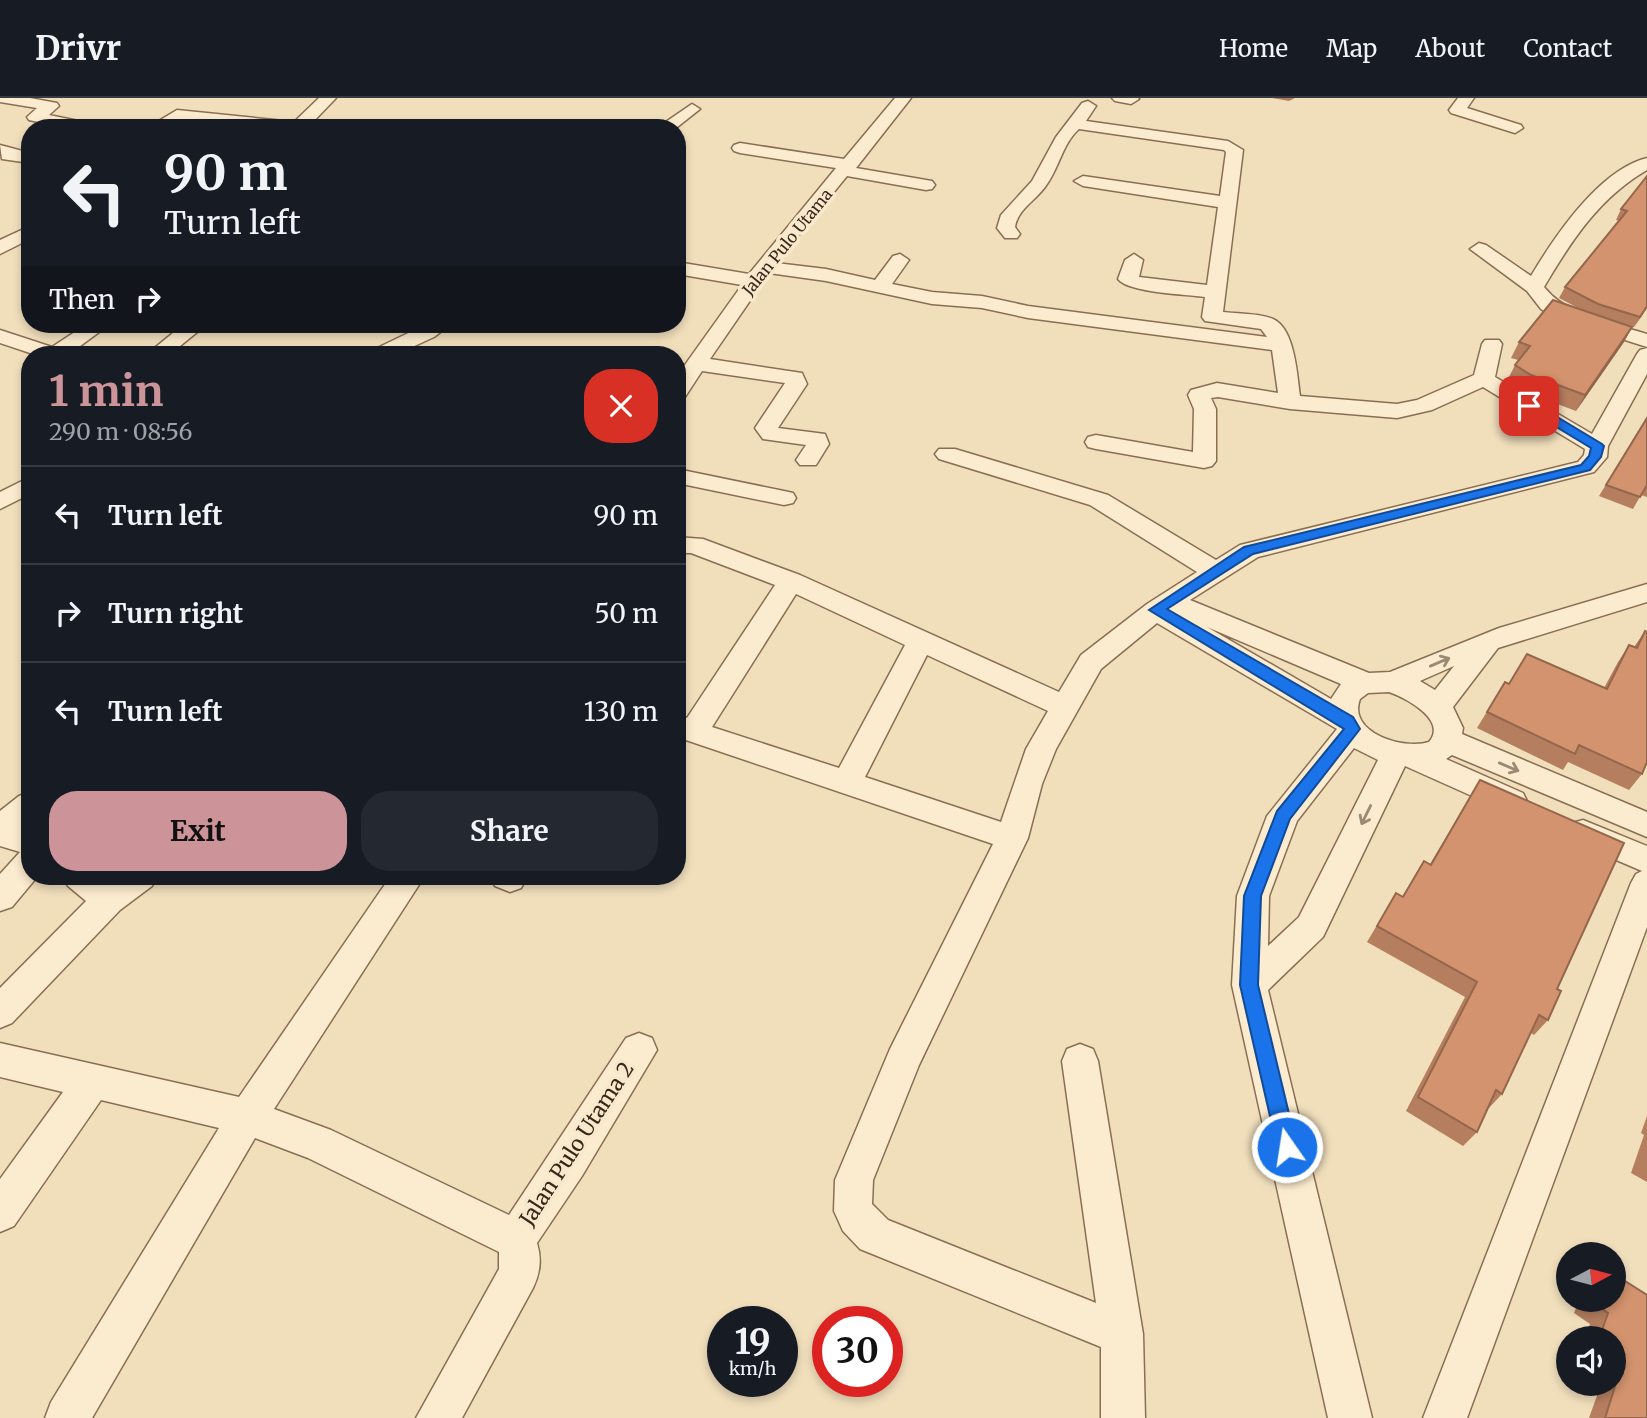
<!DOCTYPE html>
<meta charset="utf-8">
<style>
:root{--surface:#171b24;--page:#242831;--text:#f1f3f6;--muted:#9ea1a6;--line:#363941;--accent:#cc9498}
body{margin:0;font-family:Merriweather,serif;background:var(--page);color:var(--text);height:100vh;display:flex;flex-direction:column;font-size:26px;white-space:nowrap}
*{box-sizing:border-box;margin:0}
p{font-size:23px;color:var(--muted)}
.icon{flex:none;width:38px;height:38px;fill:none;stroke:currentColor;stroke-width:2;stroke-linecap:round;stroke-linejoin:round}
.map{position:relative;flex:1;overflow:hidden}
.side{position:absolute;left:21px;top:248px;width:665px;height:539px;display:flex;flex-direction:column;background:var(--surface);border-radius:28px;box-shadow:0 4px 10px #0003}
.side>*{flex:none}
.banner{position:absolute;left:21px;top:21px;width:665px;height:214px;border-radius:28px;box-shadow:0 4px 10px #0003;background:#171b24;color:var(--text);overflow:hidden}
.needle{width:46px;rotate:83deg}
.tools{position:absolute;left:1556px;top:1144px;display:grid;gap:14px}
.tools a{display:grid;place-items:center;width:70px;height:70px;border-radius:50%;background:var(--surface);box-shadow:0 4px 10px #0003;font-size:35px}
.speed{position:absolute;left:707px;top:1208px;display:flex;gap:14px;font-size:35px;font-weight:700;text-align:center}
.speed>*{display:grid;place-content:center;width:91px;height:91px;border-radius:50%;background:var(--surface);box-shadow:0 4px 10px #0003;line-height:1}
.speed small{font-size:18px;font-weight:400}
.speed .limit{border:10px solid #d22;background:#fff;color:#111}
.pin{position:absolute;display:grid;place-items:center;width:60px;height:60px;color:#fff;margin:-30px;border-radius:14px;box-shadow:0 4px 10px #0006}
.me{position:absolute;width:77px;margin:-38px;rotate:347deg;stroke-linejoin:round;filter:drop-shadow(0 0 5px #0008)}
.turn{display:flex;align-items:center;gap:24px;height:147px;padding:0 28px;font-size:32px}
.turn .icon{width:91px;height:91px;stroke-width:2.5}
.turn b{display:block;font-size:49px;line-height:60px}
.then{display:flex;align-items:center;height:66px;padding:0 28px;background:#0003;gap:14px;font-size:26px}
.round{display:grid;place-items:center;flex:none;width:74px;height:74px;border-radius:28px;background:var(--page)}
.headline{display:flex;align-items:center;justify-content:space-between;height:119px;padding:0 28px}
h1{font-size:42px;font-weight:700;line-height:52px;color:var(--accent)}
.button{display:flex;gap:14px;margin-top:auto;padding:14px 28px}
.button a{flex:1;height:80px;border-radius:28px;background:var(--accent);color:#111;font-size:28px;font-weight:700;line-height:80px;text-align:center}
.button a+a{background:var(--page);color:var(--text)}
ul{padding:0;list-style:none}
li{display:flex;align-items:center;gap:21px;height:98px;padding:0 28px;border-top:2px solid var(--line)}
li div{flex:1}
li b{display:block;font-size:26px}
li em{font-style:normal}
header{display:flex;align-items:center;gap:42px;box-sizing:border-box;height:98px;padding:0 35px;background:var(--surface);border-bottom:2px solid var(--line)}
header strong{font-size:33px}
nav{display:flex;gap:38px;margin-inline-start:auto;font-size:24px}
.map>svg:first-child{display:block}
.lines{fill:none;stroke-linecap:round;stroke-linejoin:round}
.minor-casing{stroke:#8a6e54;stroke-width:3}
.minor{fill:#fceccf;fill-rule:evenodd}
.wall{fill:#b57e5f}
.shaded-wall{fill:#94674d}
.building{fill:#d3936e;stroke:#94674d;stroke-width:2}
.oneway{stroke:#9a8a74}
.route{fill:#1a73e8;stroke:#114b97;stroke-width:2}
.labels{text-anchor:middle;stroke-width:7;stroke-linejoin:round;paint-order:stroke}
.far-street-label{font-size:16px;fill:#38271a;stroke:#f8e9cc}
.near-street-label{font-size:21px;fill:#38271a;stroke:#f8e9cc}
</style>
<header>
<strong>Drivr</strong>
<nav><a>Home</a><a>Map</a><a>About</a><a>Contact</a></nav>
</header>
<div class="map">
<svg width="1647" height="1320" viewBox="0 0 1647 1320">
<rect width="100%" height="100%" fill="#f1dfbc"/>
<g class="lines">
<defs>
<path id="minor" d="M 0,0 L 30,0 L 57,5 L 59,8 L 49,17 L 98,27 L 100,30 L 66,30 L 29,22 L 27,19 L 37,10 L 0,4 Z
M 319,0 L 336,0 L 311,26 L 317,30 L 258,30 L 180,22 L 167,30 L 147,30 L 177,12 L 294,24 Z
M 895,0 L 911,0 L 856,70 L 932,83 L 935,87 L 932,91 L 926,92 L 847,78 L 776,165 L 826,171 L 875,182 L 893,158 L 900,156 L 909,162 L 892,186 L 932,194 L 982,198 L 1028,208 L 1267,239 L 1261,231 L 1205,223 L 1202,219 L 1205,199 C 1186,196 1129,195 1118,181 L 1125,162 L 1134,156 L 1143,162 L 1139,179 L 1207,187 L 1218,109 L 1083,88 L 1074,83 L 1083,78 L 1220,98 L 1226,54 L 1224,52 L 1079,31 C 1062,46 1059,71 1045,89 C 1034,104 1018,111 1015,129 L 1020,136 L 1017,140 L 1005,140 L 997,130 L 1001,117 L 1032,83 L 1056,39 L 1082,5 L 1088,3 L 1096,8 L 1086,23 L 1228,43 L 1243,52 L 1223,214 C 1238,216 1259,215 1273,221 C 1295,231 1297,277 1300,298 L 1397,306 L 1417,302 L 1474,277 L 1482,246 L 1485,242 L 1499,242 L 1502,246 L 1495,279 L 1592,336 L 1637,256 L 1640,252 L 1647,250 L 1647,276 L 1608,348 L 1607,359 L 1594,374 L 1258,459 L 1190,502 L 1369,575 L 1390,574 L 1499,530 L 1647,486 L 1647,504 L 1498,550 L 1453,609 L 1463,630 L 1462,636 L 1647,714 L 1647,739 L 1452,657 L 1446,661 L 1523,695 L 1527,703 L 1523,711 L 1512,715 L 1501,711 L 1405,668 L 1323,839 L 1268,892 L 1372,1320 L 1328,1320 L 1232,887 L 1237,798 L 1267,718 L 1337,631 L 1157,525 L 1101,571 L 1056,651 L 1042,686 L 1028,740 L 919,967 L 873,1082 L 872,1106 L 888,1122 L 1096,1205 L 1062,963 L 1067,951 L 1080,946 L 1093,951 L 1098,963 L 1143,1236 L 1145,1320 L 1101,1320 L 1101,1249 L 860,1151 L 843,1133 L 834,1113 L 835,1082 L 890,951 L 993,746 L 677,639 L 677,617 L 687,620 L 775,487 L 691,455 L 677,455 L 677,439 L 703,441 L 800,477 L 1059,594 L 1081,557 L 1147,506 L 1197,474 L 1090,407 L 939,361 L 935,356 L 939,351 L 955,351 L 1108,397 L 1216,462 L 1240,447 L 1578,364 L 1584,357 L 1585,351 L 1483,289 L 1432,312 L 1397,320 L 1290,311 L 1218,299 L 1211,300 L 1216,311 L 1216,363 L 1212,368 L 1204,370 L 1096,351 L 1088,349 L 1085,344 L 1088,339 L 1096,337 L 1193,354 L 1194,311 L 1188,297 L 1191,292 L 1217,285 L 1278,295 L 1272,252 L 1028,220 L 982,210 L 932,206 L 826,183 L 769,175 L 710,261 L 802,275 L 807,286 L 778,330 L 825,336 L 829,346 L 816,367 L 800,367 L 796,362 L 806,347 L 763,341 L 755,330 L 785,285 L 702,273 L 685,299 L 677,300 L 677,278 L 742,187 L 677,176 L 677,164 L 749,176 L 836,70 L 740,55 L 734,53 L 732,50 L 734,47 L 740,45 L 844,61 ZM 796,496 L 905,547 L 839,670 L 712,629 ZM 1207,529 L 1341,586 L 1331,601 ZM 927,557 L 1048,613 L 1026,651 L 1001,724 L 865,679 ZM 1454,568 L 1435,592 L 1420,583 ZM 1389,594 C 1406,600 1448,622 1429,644 C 1404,652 1347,635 1360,601 L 1368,595 ZM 1354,650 L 1378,662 L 1299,819 L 1268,848 L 1269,798 L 1297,723 Z
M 1112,0 L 1138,0 L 1139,1 L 1131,6 L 1115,3 Z
M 1458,0 L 1474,0 L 1467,10 L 1521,27 L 1523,30 L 1515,35 L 1451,15 L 1449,12 Z
M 692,6 L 700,11 L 676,30 L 657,30 Z
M 0,47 L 30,55 L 30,65 L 2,61 Z
M 1647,60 L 1647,72 C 1600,99 1571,143 1544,189 C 1568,219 1611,225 1647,236 L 1647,249 L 1553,219 L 1541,211 L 1527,193 L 1470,151 L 1479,145 L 1486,147 L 1531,178 C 1555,138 1599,72 1647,60 Z
M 30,128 L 30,141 L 0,156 L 0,142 Z
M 87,226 L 110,226 L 68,257 L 36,257 L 0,245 L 0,232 L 52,249 Z
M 184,226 L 207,226 L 169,257 L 146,257 Z
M 427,226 L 451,226 L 434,239 L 395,257 L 368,257 L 371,253 Z
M 677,371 L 784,393 L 793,395 L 796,400 L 793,405 L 784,407 L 677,385 Z
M 30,379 L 30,396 L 0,411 L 0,394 Z
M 30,694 L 30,724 L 22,730 L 30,732 L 30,779 L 37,779 L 12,809 L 0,813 L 0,776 L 20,754 L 0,748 L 0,713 L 19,698 Z
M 1583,722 L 1647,748 L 1647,829 L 1467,1320 L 1423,1320 L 1631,785 L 1636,776 L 1642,773 L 1572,743 L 1567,734 L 1572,725 Z
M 63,779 L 102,779 L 109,784 L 116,779 L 157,779 L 152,788 L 120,812 L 12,925 L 0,930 L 0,890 L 86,803 L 68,788 Z
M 390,779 L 424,779 L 274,1011 L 331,1032 L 509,1117 L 626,940 L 639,935 L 652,940 L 657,952 L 582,1078 L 537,1145 C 542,1162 540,1175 533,1190 L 462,1320 L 416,1320 L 499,1171 L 499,1154 L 308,1060 L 255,1040 L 92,1320 L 45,1320 L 51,1304 L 219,1030 L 101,1002 L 14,1128 L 0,1134 L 0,1081 L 63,994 L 0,979 L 0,945 L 239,999 Z
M 490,779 L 525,779 L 526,781 L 521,790 L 510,794 L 495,788 Z"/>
</defs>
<use href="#minor" class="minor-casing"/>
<use href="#minor" class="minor"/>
</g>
<path class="wall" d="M 1272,0 L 1295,0 L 1289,3 Z
M 1647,78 L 1647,210 L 1634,229 L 1632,229 L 1624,244 L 1576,313 L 1523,293 L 1507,283 L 1515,267 L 1518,262 L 1511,260 L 1519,244 L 1580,211 L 1559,200 L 1565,189 L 1619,123 L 1616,122 L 1621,111 Z
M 1647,320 L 1647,399 L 1641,397 L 1633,411 L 1599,398 Z
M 1645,533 L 1642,676 L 1629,692 L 1568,664 L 1563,672 L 1477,630 L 1505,584 L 1509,586 L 1604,590 L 1618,564 L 1629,547 L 1634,549 Z
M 1480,682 L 1557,891 L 1548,922 L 1534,937 L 1531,935 L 1502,996 L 1489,1010 L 1488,1009 L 1477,1034 L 1463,1048 L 1406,1013 L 1465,899 L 1367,844 L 1396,795 L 1402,799 L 1424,763 L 1430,766 Z
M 1647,1018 L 1647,1084 L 1631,1075 L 1644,1037 L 1641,1035 Z
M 1579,1202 L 1614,1202 L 1647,1320 L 1589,1320 L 1599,1292 L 1590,1286 L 1614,1286 L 1614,1241 L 1585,1241 L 1590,1226 L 1574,1215 Z"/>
<path class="shaded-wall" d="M 1647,208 L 1647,210 L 1634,229 L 1640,219 Z
M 1632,229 L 1624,244 L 1576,313 L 1585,297 Z"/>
<path class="building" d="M 1647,78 L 1647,208 L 1640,219 L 1598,206 L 1565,189 L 1627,113 L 1621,111 Z
M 1553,202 L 1632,229 L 1585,297 L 1531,277 L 1515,267 L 1530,248 L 1519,244 Z
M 1647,320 L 1647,387 L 1640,399 L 1606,387 Z
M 1645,533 L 1647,534 L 1647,664 L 1642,676 L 1579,647 L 1575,656 L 1487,614 L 1505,584 L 1509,586 L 1527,556 L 1607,591 L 1629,547 L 1637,550 Z
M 1480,682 L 1624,745 L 1557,891 L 1561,893 L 1548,922 L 1539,917 L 1502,996 L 1496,992 L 1477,1034 L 1418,999 L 1477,884 L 1377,828 L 1396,795 L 1403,799 L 1424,763 L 1431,767 Z
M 1614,1176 L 1647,1197 L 1647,1320 L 1605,1320 L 1617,1282 L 1614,1280 L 1614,1241 L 1599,1241 L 1608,1215 L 1591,1204 L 1592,1202 L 1614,1202 Z"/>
<defs><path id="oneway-shaft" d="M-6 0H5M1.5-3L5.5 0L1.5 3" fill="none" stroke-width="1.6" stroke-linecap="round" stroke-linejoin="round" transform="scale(1.75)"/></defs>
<g class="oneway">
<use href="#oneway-shaft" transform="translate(1440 564) rotate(-23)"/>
<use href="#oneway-shaft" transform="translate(1509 669) rotate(23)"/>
<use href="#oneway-shaft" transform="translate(1366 717) rotate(116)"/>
</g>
<path class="route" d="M 1525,305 L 1534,305 L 1602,346 L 1604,348 L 1601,359 L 1590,372 L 1253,456 L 1167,511 L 1353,619 L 1360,631 L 1290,721 L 1261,798 L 1258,887 L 1297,1049 L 1294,1056 L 1287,1059 L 1280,1056 L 1277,1049 L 1240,887 L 1244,798 L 1277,713 L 1344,631 L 1149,512 L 1244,449 L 1581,367 L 1589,358 L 1591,350 L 1525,310 Z"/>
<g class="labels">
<g class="far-street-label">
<text transform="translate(787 144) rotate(-51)" y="6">Jalan Pulo Utama</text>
</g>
<g class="near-street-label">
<text transform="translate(577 1046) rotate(-57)" y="7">Jalan Pulo Utama 2</text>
</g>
</g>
</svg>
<div class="tools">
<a><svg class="needle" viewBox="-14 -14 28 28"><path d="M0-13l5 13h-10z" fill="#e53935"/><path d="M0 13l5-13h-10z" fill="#9ea1a6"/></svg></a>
<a><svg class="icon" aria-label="sound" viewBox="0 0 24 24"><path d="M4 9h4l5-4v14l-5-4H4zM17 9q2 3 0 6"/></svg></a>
</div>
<div class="speed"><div>19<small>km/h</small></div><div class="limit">30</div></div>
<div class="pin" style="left:1529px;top:308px;background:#d93025"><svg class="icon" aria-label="arrive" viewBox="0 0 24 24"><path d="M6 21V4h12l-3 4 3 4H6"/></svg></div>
<svg class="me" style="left:1287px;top:1049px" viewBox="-20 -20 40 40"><circle r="17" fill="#1a73e8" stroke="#fff" stroke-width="3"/><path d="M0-11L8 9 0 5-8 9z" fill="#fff"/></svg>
<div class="banner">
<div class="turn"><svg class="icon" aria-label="left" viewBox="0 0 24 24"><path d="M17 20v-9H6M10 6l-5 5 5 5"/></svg><div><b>90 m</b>Turn left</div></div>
<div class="then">Then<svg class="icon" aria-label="right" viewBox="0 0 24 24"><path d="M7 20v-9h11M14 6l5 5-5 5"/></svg></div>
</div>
<section class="side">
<div class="headline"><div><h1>1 min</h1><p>290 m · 08:56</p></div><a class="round" style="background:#d93025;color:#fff"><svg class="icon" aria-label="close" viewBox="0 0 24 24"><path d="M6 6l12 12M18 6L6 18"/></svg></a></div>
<ul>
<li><svg class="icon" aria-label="left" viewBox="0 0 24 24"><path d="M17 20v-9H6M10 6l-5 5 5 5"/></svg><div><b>Turn left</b></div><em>90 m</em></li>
<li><svg class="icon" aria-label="right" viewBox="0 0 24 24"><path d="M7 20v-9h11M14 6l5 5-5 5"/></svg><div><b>Turn right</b></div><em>50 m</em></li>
<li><svg class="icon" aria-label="left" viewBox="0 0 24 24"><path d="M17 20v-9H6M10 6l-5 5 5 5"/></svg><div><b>Turn left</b></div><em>130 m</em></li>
</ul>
<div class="button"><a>Exit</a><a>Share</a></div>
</section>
</div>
